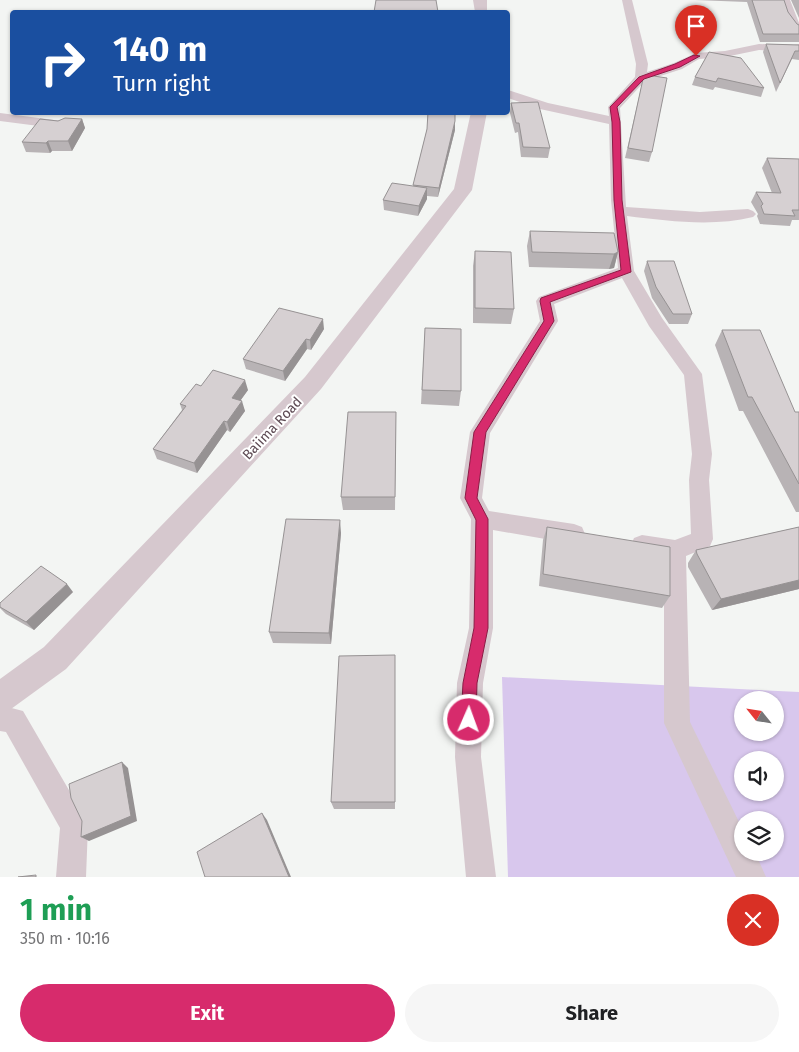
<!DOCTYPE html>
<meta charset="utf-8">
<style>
:root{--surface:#fff;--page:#f6f6f6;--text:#202124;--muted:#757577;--accent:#d72b6c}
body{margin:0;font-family:"Fira Sans",sans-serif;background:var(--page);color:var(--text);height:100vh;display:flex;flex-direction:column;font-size:19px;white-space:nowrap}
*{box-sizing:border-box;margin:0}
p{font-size:16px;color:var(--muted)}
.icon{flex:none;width:28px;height:28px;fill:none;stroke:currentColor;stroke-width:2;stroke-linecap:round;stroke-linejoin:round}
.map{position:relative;height:877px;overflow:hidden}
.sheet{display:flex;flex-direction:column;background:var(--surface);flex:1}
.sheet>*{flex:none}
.banner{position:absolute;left:10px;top:10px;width:500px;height:105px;border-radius:5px;box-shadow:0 1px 4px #0004;background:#1a4fa0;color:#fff;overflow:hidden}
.needle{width:32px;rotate:300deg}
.fabs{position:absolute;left:734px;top:691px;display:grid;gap:10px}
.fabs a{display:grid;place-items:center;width:50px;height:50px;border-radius:50%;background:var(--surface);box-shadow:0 1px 4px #0004;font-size:25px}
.pin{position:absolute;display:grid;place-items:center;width:42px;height:42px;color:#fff;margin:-51px -21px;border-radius:50% 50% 50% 0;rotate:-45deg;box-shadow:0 0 5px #0007}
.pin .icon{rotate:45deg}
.me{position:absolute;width:55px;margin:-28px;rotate:2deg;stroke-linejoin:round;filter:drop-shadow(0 0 4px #0008)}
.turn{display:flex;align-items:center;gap:18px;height:105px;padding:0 20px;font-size:22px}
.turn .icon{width:65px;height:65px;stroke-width:2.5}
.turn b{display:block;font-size:35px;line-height:42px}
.round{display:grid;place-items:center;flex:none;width:52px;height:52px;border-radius:26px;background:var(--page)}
.head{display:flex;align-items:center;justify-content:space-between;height:85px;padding:0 20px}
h1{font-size:30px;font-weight:700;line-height:38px;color:#1e9e55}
.cta{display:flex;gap:10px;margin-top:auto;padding:10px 20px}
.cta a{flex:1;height:58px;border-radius:30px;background:var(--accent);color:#fff;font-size:20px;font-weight:700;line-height:58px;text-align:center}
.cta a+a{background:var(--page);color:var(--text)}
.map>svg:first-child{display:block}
.green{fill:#d8c7ed;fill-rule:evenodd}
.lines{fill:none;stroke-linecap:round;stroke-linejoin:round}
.minor{fill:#d6c8ce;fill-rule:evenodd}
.tertiary{fill:#d6c8ce;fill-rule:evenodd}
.wall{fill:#b8b3b5}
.shaded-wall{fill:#969293}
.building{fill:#d6d0d2;stroke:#969293}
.route{fill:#d72b6c;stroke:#8c1c46}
.labels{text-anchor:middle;stroke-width:4;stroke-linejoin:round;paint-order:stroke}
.street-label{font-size:14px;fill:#5f4c55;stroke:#fff}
</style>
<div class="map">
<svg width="799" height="877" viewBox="0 0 799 877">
<rect width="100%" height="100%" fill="#f3f5f3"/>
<path class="green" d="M 502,677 L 799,692 L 799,877 L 508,877 ZM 742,700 L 775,700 L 775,732 L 742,732 ZM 742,760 L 775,760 L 775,792 L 742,792 ZM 742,820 L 775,820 L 775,852 L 742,852 Z"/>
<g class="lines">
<path class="minor" d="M 622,0 L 632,0 L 648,64 L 647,72 L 674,63 L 696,53 L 725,51 L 759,44 L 793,45 L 799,44 L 799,51 L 795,52 L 759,50 L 725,57 L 699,59 L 682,69 L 645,81 L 620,108 L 626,207 L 700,212 L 748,209 L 753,211 L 756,214 L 753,217 C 713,227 668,221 627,216 L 634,271 L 662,318 L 702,374 L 712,454 L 709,480 L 713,539 L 710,546 L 686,556 L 690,722 L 742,828 L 742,852 L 755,852 L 766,877 L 736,877 L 664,723 L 664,558 L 634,552 L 631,545 L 634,538 L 642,535 L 675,540 L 691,534 L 689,480 L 692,454 L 684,375 L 649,326 L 622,278 L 554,304 L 558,321 L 490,433 L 482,498 L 489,511 L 574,524 L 582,527 L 585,534 L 582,541 L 574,544 L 493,530 L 493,628 L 483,683 L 481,757 L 496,877 L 466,877 L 455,757 L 457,683 L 469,628 L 471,519 L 460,498 L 470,432 L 540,321 L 536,301 L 539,297 L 618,268 L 611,200 L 609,124 L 540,109 L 508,98 L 508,90 L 548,103 L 609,116 L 608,107 L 635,77 L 636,64 Z
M 780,0 L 790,0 L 799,23 L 799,33 C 787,30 784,11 780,0 Z
M 0,113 L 62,121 L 69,125 L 62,129 L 0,121 Z
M 0,705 L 23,711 L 84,816 L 88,826 L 86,877 L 56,877 L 60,828 L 6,732 L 0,731 Z"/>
<path class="tertiary" d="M 473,0 L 487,0 L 487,12 L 475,12 Z
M 471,112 L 487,112 L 472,190 L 321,389 L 66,669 L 11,709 L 0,714 L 0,679 L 44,647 L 305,377 L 454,189 Z"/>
</g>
<path class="wall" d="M 695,0 L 784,0 L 788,12 L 797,24 L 799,25 L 799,42 L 760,42 L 747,2 Z
M 791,0 L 799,0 L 799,18 Z
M 766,44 L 799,45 L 799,60 L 792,59 L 776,92 L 763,52 Z
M 709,52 L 764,88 L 761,97 L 715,87 L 713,90 L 692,85 L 695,77 Z
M 641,88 L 652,152 L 649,162 L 625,158 Z
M 511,103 L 550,148 L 548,158 L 521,157 L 518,132 L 515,133 L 510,113 Z
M 82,119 L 85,128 L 72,151 L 52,151 L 50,153 L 26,152 L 22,142 L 58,121 Z
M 427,129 L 455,130 L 438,197 L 427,196 L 427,199 L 418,216 L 384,210 L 383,200 L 413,186 Z
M 767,158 L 799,159 L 799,220 L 792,220 L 790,226 L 760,224 L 757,216 L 758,214 L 751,202 L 756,192 L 772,193 L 762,168 Z
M 530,231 L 618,252 L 614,268 L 609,269 L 529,267 L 527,246 Z
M 475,251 L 514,309 L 511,324 L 473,323 L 473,266 Z
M 647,261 L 692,314 L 688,324 L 669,324 L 652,298 L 644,271 Z
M 425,328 L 461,391 L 459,406 L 421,404 Z
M 324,329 L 311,350 L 307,349 L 285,381 L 246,369 L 243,359 Z
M 722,330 L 795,412 L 799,412 L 799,512 L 796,512 L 743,411 L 739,411 L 715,345 Z
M 201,386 L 248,390 L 240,401 L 245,411 L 230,432 L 227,430 L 197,473 L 157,459 L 153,449 L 182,410 L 180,404 Z
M 396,412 L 395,510 L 343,510 L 341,497 Z
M 547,527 L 670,596 L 662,608 L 539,586 L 543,540 Z
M 799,527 L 799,589 L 712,610 L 688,567 L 688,563 L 696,550 Z
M 341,533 L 331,644 L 273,643 L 269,632 Z
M 73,592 L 34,630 L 6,614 L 0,608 L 0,603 Z
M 395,655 L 395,809 L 334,809 L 331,802 Z"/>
<path class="shaded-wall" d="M 82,119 L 85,128 L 72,151 L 68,141 Z
M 455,121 L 455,130 L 438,197 L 439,188 Z
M 48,141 L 52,151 L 50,153 L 46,143 Z
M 427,188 L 427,199 L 418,216 L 419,206 Z
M 618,252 L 614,268 L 609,269 L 614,254 Z
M 323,319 L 324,329 L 311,350 L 310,340 Z
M 306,339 L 307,349 L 285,381 L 283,371 Z
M 245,380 L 248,390 L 235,408 L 232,398 Z
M 242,401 L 245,411 L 230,432 L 227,422 Z
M 224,421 L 227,430 L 197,473 L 194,463 Z
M 340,520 L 341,533 L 331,644 L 329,633 Z
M 799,580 L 799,589 L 712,610 L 721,599 Z
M 67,584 L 73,592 L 34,630 L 26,622 Z
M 122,762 L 128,768 L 137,821 L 89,841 L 81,837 Z
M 262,813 L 267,820 L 291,877 L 289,877 Z"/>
<path class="building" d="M 376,0 L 436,0 L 438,12 L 374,12 Z
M 752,0 L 784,0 L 788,12 L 797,24 L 799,25 L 799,34 L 763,34 Z
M 766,44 L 799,45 L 799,51 L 795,51 L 780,83 Z
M 709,52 L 741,58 L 764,88 L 718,78 L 716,82 L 695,77 Z
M 647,75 L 667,78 L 652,152 L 628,148 L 643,79 Z
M 538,102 L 550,148 L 523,147 L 519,123 L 516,123 L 511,103 Z
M 428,112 L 455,112 L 455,121 L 439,188 L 413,185 L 427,129 Z
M 65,118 L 82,119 L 68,141 L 48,141 L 46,143 L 22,142 L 40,119 L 58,121 Z
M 767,158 L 799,159 L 799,210 L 792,210 L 795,216 L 764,214 L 761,206 L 763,204 L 756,192 L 781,193 Z
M 392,183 L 427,188 L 419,206 L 383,200 Z
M 530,231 L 614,233 L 618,252 L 614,254 L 532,252 Z
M 475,251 L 511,252 L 514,309 L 475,308 Z
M 647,261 L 674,261 L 692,314 L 673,314 L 656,287 Z
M 279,308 L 323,319 L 310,340 L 306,339 L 283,371 L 243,359 Z
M 425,328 L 461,329 L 461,391 L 422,390 Z
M 722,330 L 760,330 L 795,412 L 799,412 L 799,484 L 752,397 L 748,397 Z
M 213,370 L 245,380 L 232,398 L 242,401 L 227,422 L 224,421 L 194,463 L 153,449 L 186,406 L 180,404 L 196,384 L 201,386 Z
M 348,412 L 396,412 L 395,497 L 341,497 Z
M 286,519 L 340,520 L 329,633 L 269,632 Z
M 547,527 L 670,547 L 670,596 L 543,574 Z
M 799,527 L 799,580 L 721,599 L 697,554 L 696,550 Z
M 41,566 L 67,584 L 26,622 L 0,607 L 0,603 Z
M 395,655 L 395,802 L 331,802 L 339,656 Z
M 122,762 L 131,816 L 81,837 L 82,821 L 71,798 L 69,784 Z
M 262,813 L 289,877 L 205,877 L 197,852 Z
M 36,875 L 36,877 L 18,877 Z"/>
<path class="route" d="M 694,55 L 700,56 L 680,67 L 644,79 L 617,107 L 620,122 L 622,200 L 631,272 L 550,302 L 554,321 L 486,432 L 477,498 L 488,519 L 488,628 L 477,683 L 476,720 L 474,725 L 469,727 L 463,725 L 461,720 L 463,683 L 474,628 L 476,520 L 465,498 L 474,432 L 544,321 L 540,301 L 541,298 L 621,270 L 614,200 L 612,122 L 610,107 L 639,77 L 675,64 Z"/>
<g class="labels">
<g class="street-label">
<text transform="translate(272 428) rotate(-47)" y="5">Baiima Road</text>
</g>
</g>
</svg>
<div class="fabs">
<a><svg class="needle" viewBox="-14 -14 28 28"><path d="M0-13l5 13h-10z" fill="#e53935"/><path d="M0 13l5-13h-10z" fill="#757577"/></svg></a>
<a><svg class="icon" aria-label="sound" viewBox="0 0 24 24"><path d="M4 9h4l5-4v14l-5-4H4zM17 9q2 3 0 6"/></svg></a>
<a><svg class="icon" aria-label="layers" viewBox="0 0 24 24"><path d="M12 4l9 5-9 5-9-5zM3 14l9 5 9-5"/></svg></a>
</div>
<div class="pin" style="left:696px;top:56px;background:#d93025"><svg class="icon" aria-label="arrive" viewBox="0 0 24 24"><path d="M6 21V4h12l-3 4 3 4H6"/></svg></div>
<svg class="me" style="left:469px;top:720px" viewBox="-20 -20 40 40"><circle r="17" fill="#d72b6c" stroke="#fff" stroke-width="3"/><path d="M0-11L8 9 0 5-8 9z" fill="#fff"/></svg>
<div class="banner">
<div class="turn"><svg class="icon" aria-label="right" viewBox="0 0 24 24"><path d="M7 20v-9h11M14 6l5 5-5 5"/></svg><div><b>140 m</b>Turn right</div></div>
</div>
</div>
<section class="sheet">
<div class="head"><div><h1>1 min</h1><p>350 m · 10:16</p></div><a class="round" style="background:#d93025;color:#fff"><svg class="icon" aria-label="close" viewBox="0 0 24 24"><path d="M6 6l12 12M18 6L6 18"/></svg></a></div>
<div class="cta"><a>Exit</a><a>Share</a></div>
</section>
